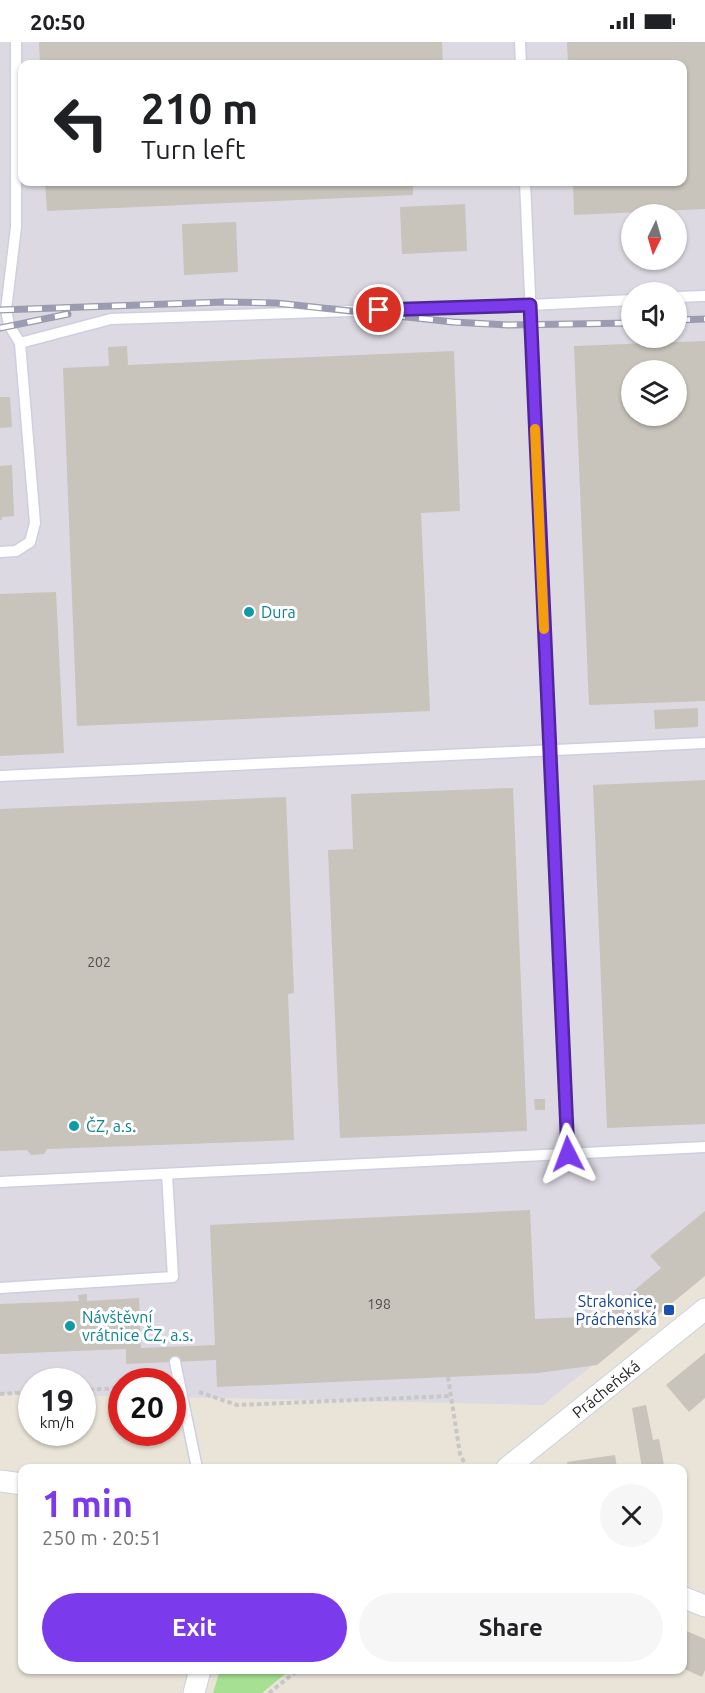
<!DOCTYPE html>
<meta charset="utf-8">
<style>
:root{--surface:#fff;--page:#f6f6f6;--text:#202124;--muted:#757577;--accent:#7c3aed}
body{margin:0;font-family:Ubuntu,sans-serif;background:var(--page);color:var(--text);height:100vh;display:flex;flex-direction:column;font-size:22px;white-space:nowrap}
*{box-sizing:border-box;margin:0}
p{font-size:20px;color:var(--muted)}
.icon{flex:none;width:33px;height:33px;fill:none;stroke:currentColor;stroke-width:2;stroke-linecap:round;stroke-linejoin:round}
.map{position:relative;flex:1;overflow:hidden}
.side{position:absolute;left:18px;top:1422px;width:669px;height:210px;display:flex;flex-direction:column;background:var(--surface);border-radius:12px;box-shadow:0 2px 4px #0004}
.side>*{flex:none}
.hud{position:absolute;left:18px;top:18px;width:669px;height:126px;border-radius:12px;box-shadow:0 2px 4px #0004;background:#fff;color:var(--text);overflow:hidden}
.needle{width:39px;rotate:185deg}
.fabs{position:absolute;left:621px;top:162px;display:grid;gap:12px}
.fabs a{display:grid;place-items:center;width:66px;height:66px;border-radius:50%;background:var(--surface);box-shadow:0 2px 4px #0004;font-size:30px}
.speed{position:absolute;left:18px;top:1326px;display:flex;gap:12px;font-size:30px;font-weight:700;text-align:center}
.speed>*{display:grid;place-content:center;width:78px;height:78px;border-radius:50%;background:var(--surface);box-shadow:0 2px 4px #0004;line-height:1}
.speed small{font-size:15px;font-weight:400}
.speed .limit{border:9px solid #d22;background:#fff;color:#111}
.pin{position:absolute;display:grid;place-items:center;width:51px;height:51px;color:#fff;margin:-26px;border:3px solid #fff;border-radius:50%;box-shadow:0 2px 6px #0007}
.me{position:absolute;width:66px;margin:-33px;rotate:357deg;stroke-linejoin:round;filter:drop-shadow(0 0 4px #0008)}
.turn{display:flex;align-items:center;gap:21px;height:126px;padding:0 24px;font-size:27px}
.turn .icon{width:78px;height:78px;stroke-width:2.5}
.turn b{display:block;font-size:42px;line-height:51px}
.round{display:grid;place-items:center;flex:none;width:63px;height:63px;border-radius:32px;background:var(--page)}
.headline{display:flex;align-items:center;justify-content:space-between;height:102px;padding:0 24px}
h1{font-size:36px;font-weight:700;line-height:45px;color:var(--accent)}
.button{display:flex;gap:12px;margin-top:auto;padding:12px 24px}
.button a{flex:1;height:69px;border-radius:36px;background:var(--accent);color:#fff;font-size:24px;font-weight:700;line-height:69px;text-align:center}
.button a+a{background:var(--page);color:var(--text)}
.status{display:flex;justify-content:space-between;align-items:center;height:42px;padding:0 30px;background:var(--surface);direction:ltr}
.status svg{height:16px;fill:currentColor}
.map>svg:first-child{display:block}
.industrial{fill:#dcd9e2;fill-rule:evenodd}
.green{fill:#a6e193}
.building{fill:#c8c3bb;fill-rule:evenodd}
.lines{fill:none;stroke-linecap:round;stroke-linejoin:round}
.lane-casing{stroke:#cdcfe0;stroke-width:13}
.street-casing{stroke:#cdcfe0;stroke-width:23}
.path{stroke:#c7c7c7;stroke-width:4;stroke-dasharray:4.5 3;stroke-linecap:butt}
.lane{stroke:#fff;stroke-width:10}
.street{stroke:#fff;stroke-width:21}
.rail-casing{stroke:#9b9cb1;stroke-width:7}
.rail{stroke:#fff;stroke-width:4.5;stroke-dasharray:14;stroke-linecap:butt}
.route-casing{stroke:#51269a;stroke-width:15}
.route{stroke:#7c3aed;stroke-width:10}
.slow{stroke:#f59e0b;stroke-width:10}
.culture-dot{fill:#0f9aa8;stroke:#fff;stroke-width:2}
.transit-dot{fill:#1a4fb4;stroke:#fff;stroke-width:2}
.labels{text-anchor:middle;stroke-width:6;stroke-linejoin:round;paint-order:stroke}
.number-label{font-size:14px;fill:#4f4e4c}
.culture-label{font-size:16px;fill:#0d838f;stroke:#fff;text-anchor:start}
.transit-label{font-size:16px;fill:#164399;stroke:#fff;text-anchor:end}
.street-label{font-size:16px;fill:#272727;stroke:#fff}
</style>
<div class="status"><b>20:50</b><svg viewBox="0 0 49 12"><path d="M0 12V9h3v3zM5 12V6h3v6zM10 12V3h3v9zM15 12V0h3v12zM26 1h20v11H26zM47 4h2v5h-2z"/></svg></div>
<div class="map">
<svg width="705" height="1651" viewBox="0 0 705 1651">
<rect width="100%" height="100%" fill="#eae4d8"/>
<path class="industrial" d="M 0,0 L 705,0 L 705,1233 L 543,1363 L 173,1355 L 172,1340 L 122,1340 L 121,1354 L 83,1354 L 82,1340 L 32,1340 L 31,1353 L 0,1352 ZM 22,22 L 682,22 L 682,140 L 22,140 ZM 632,172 L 676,172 L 676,218 L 632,218 ZM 632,250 L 676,250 L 676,296 L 632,296 ZM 632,328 L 676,328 L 676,374 L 632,374 Z"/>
<path class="green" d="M 220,1628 L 290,1628 L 262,1651 L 213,1651 Z"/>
<path class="building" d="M 39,0 L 442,0 L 443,22 L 40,22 Z
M 567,0 L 705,0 L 705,167 L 574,173 L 573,140 L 682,140 L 682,22 L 568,22 Z
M 45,140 L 413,140 L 413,153 L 47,169 Z
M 465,162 L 467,209 L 402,212 L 400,165 Z
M 236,180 L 238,230 L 184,233 L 182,182 Z
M 705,299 L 705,659 L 589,663 L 574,304 ZM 632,328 L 676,328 L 676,374 L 632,374 Z
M 127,304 L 128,323 L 454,309 L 460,469 L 421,471 L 430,669 L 77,684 L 63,326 L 109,324 L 108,305 Z
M 0,355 L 10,355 L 12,385 L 0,386 Z
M 12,423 L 14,474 L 2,475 L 2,478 L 0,478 L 0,424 Z
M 56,550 L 64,711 L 0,714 L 0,552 Z
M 698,666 L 698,685 L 655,687 L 654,668 Z
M 705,738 L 705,1082 L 607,1086 L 593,743 Z
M 513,746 L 527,1089 L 340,1096 L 328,808 L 353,807 L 351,752 Z
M 286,755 L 294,951 L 288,952 L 294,1098 L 47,1107 L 44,1112 L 31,1113 L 27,1108 L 0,1109 L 0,767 Z
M 534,1057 L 545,1057 L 545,1068 L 535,1068 Z
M 530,1168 L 535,1277 L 606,1274 L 606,1272 L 661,1226 L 650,1214 L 705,1169 L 705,1234 L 597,1323 L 538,1331 L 217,1345 L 216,1318 L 126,1322 L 126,1307 L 0,1312 L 0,1262 L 79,1259 L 78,1253 L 87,1252 L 87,1259 L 139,1256 L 141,1306 L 215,1303 L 210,1183 Z
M 705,1311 L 705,1356 L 689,1370 L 666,1343 Z
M 646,1363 L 653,1398 L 659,1397 L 664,1423 L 642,1426 L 632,1366 Z
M 615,1413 L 617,1426 L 568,1426 L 567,1420 Z
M 682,1587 L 705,1597 L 705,1628 L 702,1635 L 682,1626 Z"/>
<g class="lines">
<defs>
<path id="lane" d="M 520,0 L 521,22
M 525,140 L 568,1112
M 676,255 L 705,254
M 20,301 L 111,277 L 530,263 L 632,258
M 0,510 L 16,509 L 30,500 L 35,481 L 20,301 L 9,283 L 6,268 L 16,185 L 16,0
M 0,734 L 705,701
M 0,1140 L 705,1105
M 0,1246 L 173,1235 L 167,1132
M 175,1320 L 197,1426"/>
<path id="street" d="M 507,1426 L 705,1267
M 0,1439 L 22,1442
M 682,1555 L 705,1564
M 194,1651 L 200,1628"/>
</defs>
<use href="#lane" class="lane-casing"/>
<use href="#street" class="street-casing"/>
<path class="path" d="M 448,1335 L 460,1412 L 467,1426
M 82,1348 L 122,1346
M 199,1350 L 237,1363 L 450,1354
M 0,1352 L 32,1350
M 269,1651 L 298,1628"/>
<use href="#lane" class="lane"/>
<use href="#street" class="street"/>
<defs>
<path id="rail" d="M 0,268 L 223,260 L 276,261 L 453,280 L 508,283 L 632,281
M 676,278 L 705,277
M 0,286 L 68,272"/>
</defs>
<use href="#rail" class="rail-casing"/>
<use href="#rail" class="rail"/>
</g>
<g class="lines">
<defs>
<path id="route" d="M 379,268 L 530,263 L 568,1112"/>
</defs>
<use href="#route" class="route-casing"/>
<use href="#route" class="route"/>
<path class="slow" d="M 535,387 L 544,587"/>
</g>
<g class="culture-dot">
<circle cx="249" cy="570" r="6"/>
<circle cx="74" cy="1084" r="6"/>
<circle cx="70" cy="1284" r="6"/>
</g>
<rect class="transit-dot" x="663" y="1262" width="12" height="12" rx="3"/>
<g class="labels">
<g class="number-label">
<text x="99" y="925">202</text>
<text x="379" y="1267">198</text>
</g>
<g class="culture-label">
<text x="261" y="576">Dura</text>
<text x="86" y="1090">ČZ, a.s.</text>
<text x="82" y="1281">Návštěvní<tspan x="82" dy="18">vrátnice ČZ, a.s.</tspan></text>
</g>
<g class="transit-label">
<text x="657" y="1265">Strakonice,<tspan x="657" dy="18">Prácheňská</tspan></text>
</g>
<g class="street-label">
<text transform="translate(606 1347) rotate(-39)" y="6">Prácheňská</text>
</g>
</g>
</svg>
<div class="fabs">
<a><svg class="needle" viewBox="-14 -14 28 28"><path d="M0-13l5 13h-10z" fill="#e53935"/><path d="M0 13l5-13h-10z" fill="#757577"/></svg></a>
<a><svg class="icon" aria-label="sound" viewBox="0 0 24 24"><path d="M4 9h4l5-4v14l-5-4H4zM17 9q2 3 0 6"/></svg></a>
<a><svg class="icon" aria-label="layers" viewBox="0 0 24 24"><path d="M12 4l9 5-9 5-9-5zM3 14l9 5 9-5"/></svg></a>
</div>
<div class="speed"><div>19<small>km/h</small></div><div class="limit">20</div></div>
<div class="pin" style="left:379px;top:268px;background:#d93025"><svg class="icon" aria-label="arrive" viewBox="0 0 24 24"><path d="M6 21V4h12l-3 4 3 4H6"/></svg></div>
<svg class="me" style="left:568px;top:1112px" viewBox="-20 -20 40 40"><path d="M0-17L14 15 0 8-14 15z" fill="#7c3aed" stroke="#fff" stroke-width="4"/></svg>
<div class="hud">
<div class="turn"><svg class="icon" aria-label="left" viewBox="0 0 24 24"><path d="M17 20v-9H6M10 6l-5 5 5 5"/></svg><div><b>210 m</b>Turn left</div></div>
</div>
<section class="side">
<div class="headline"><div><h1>1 min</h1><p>250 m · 20:51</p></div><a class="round"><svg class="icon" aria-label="close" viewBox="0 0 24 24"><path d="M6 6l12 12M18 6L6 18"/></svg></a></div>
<div class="button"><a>Exit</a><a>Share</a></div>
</section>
</div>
